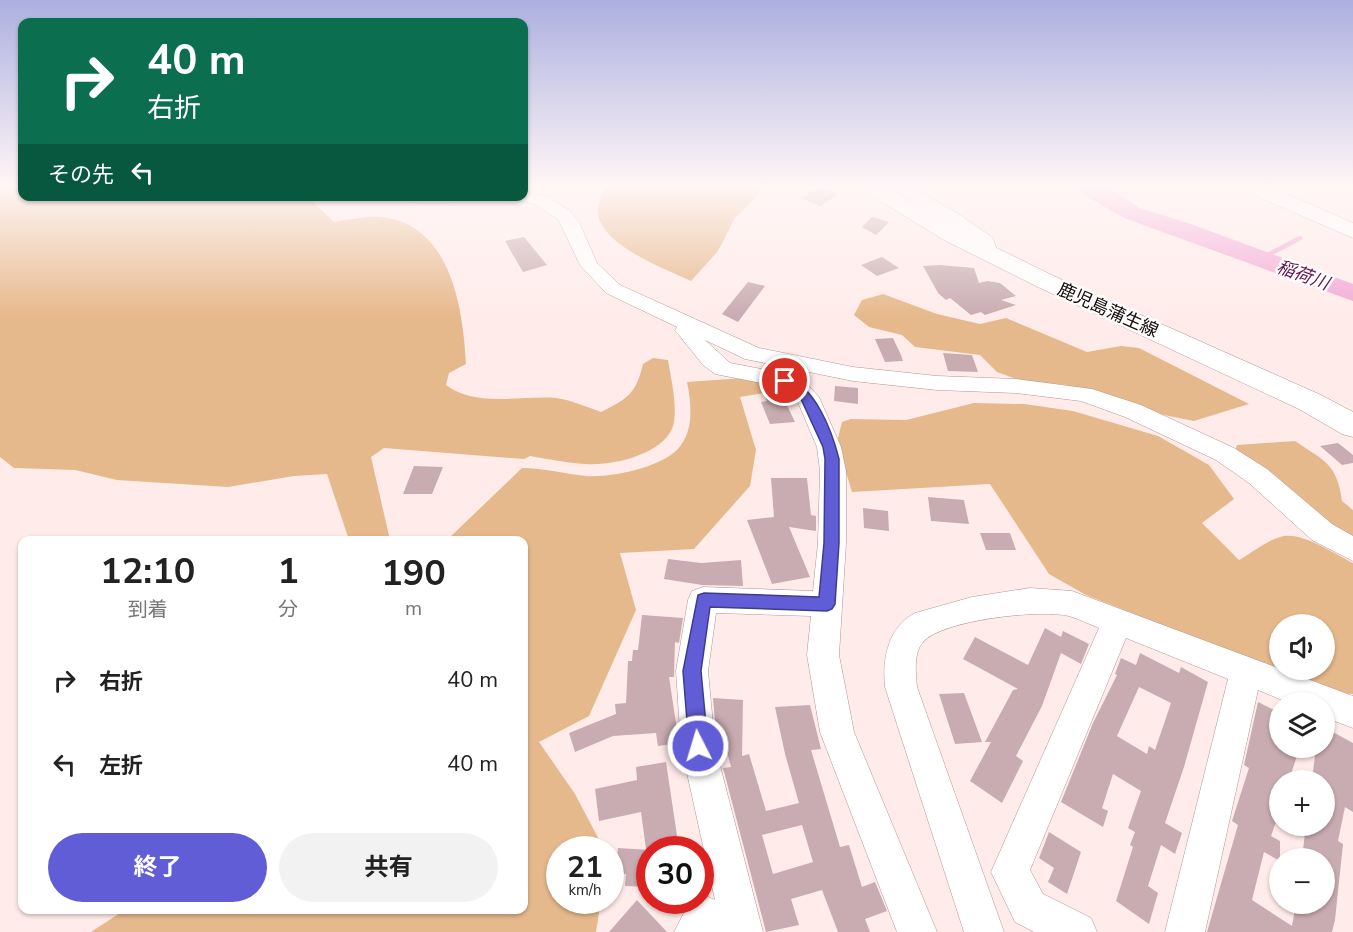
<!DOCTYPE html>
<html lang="ja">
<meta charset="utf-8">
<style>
:root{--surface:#fff;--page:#f2f2f2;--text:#222;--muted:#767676;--accent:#615dd6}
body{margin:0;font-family:"Nunito Sans","Noto Sans JP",sans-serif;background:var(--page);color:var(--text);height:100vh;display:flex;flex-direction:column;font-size:22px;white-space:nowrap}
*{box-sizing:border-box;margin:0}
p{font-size:20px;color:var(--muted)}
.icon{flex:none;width:33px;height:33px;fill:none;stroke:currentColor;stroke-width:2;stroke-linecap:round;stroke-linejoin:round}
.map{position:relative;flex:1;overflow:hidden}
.panel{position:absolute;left:18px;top:536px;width:510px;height:378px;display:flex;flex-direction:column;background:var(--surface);border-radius:12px;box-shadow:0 2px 4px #0004}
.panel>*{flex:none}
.top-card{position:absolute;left:18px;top:18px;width:510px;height:183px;border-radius:12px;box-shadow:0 2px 4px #0004;background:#0b6e4f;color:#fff;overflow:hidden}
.fabs{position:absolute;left:1269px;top:614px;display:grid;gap:12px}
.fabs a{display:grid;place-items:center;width:66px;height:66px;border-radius:50%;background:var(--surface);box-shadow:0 2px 4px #0004;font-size:30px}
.speed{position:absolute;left:546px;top:836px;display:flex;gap:12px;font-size:30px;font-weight:700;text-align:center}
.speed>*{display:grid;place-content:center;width:78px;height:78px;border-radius:50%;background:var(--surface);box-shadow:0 2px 4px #0004;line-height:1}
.speed small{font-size:15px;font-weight:400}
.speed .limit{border:9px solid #d22;background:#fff;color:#111}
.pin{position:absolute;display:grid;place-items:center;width:51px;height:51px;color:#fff;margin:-26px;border:3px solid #fff;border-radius:50%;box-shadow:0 2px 6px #0007}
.me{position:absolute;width:66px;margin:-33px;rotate:355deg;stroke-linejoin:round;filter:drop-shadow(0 0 4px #0008)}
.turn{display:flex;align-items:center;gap:21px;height:126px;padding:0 30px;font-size:27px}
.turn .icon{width:78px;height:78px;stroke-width:2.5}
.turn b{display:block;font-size:42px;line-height:51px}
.then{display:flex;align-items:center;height:57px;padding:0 30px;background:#0003;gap:12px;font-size:22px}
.eta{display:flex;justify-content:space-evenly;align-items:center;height:102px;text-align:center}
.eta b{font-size:36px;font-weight:700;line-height:42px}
.button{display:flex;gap:12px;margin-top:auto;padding:12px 30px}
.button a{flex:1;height:69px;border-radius:36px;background:var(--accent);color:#fff;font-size:24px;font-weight:700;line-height:69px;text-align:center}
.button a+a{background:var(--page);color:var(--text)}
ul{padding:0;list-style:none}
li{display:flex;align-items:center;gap:18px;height:84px;padding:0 30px}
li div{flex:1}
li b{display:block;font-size:22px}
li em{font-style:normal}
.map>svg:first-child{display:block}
.green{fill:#e6b98c;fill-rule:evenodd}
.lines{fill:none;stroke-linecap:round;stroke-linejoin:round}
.stream{stroke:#f2aad5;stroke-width:4.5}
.river{fill:#f2aad5;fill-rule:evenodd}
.building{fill:#c9acb2;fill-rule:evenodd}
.minor-casing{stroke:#b29593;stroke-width:1}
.major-casing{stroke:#b29593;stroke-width:1}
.highway-casing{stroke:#b29593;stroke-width:1}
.minor{fill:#fff;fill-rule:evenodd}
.major{fill:#fff;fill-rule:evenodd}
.highway{fill:#fff;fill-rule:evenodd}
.route{fill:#615dd6;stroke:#3f3c8b;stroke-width:1.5}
.labels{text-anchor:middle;stroke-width:5;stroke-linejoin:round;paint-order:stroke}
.far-water-label{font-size:18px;font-style:italic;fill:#66144d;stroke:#fefefe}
.far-street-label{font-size:18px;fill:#140a09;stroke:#fefefe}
</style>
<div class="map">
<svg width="1353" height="932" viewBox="0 0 1353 932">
<rect width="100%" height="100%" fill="#ffecea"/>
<path class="green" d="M 0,185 L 22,185 L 22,196 L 308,197 L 334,222 C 348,220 365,216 380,217 C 451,223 463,308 466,364 L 449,373 L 446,385 C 477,408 520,395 556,398 C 571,400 587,407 601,412 C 627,399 636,394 643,364 L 653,358 L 668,360 C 671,378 679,412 672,429 C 660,455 612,466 585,464 C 567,463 548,459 530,456 L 524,459 L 384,448 L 371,457 L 390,540 L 349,540 L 327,474 L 294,476 L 228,487 L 117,480 L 75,470 L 14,468 L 0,457 Z
M 606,185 L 758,185 L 760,193 L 735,218 L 718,251 L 691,281 C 666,269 593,243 598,207 C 599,200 603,192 606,185 Z
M 883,294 L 937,314 L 980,324 L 1006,318 L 1087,352 L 1121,346 L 1139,348 L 1249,404 L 1194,421 L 1159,414 L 1108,395 L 1066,385 L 1019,380 L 997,372 L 980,355 L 915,347 L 902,335 L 869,327 L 854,315 L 862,300 Z
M 743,378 L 788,389 L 740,397 L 756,450 L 750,486 L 694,549 L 620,553 L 636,610 L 589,716 L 539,742 L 575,794 L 604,849 L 560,849 L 560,900 L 601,900 L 596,932 L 91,932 L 126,909 L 524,909 L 524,540 L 447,540 L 522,468 C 544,468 565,474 586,476 C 611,478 666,467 681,445 C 694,428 691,402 687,382 Z
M 974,403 L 1024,404 L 1073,411 L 1158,436 L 1209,465 L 1234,499 L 1202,523 L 1239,560 C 1252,553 1266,541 1280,537 C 1300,530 1335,554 1353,563 L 1353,694 L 1335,693 L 1086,595 L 1049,574 L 990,484 L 852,492 L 837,442 L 842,422 L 851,419 L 906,420 ZM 1280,624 L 1324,624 L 1324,669 L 1280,669 Z
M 1295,441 C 1324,461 1337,463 1342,501 L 1353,510 L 1353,543 L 1235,451 L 1237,445 Z"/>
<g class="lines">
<path class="stream" d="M 1262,258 L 1300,238"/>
<path class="river" d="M 1082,185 L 1104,185 L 1140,208 L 1191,224 L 1353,284 L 1353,301 L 1124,218 L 1084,195 L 1081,190 Z"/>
</g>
<path class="building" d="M 820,187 L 839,194 L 820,206 L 801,198 Z
M 872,217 L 889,222 L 876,235 L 862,227 Z
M 524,237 L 547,265 L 523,272 L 505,241 Z
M 882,257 L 899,268 L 877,276 L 861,265 Z
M 940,265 L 974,268 L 979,283 L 987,281 L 1000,283 L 1016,296 L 1001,300 L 1016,305 L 985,315 L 981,312 L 971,315 L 950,298 L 946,300 L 938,293 L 923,266 Z
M 748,282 L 765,286 L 738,322 L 722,314 Z
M 893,338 L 901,355 L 903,361 L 885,362 L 875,339 Z
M 943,353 L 972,355 L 978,372 L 948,371 Z
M 835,386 L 858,388 L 858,404 L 834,401 Z
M 780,394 L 784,399 L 795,422 L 770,424 L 761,402 L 767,401 L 765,396 Z
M 1338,443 L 1353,455 L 1353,463 L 1342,465 L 1320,446 Z
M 414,466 L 443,467 L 432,494 L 403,494 Z
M 771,478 L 807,478 L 811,515 L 816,516 L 816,531 L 789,527 L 810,577 L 772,584 L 747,520 L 774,517 Z
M 928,497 L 964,500 L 969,524 L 931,521 Z
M 863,508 L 888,511 L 889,531 L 864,528 Z
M 980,533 L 1010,533 L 1016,550 L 986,550 Z
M 668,559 L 701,563 L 741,560 L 743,586 L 702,585 L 664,579 Z
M 642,615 L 683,618 L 679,643 L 675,642 L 674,677 L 669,677 L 679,743 L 658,746 L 656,733 L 613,736 L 575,752 L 569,733 L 616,714 L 615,704 L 626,703 L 628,661 L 632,661 L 633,650 L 638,650 Z
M 1045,628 L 1061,637 L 1063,631 L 1089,644 L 1081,664 L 1061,653 L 1042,706 L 1016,756 L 1023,761 L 1002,803 L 970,781 L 991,742 L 985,742 L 1013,690 L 1018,689 L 963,659 L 975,637 L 1028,665 Z
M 1140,653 L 1179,673 L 1181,667 L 1208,682 L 1184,767 L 1165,823 L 1182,833 L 1175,854 L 1161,845 L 1148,886 L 1158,893 L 1149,924 L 1116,901 L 1133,847 L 1130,845 L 1135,832 L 1128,828 L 1141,791 L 1113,774 L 1102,808 L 1108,811 L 1103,827 L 1061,802 L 1093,723 L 1117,675 L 1115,674 L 1121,658 L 1136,665 ZM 1139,687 L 1171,703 L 1155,750 L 1149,746 L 1147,754 L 1117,736 Z
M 964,693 L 982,742 L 955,744 L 939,694 Z
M 713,698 L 743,700 L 742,756 L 749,754 L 766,811 L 799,803 L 785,754 L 775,707 L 810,705 L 821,749 L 811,750 L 840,847 L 849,845 L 862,887 L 875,882 L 887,911 L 865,919 L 870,932 L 838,932 L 822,890 L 791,899 L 799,925 L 766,932 L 723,768 L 731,767 L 722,733 L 716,733 ZM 802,825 L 813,862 L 773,874 L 762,835 Z
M 1258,702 L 1280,713 L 1280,747 L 1300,747 L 1289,780 L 1280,780 L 1280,810 L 1271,836 L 1280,841 L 1280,861 L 1264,852 L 1252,900 L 1292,926 L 1296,903 L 1324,903 L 1324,858 L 1302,858 L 1306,825 L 1324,825 L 1324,780 L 1312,780 L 1316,747 L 1327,747 L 1331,731 L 1353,743 L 1353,812 L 1345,807 L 1338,841 L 1343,844 L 1335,920 L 1332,932 L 1207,932 L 1238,825 L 1232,821 L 1249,768 L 1244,765 Z
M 666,762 L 679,849 L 646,849 L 641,812 L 599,821 L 595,789 L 637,780 L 636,767 Z
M 1049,832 L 1081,852 L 1067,894 L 1048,882 L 1054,868 L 1039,858 Z
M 618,848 L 650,850 L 650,887 L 625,886 L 626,874 L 615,873 Z
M 637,900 L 667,932 L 609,932 Z"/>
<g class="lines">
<defs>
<path id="minor" d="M 887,185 L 908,185 L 960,215 L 993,238 L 998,254 L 996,258 L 982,258 L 978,244 Z
M 524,191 L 548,197 L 570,211 L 579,222 L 597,263 L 620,285 L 759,348 L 853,367 L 937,376 L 1016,379 L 1092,389 L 1141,405 L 1234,448 L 1267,469 L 1332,524 L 1353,536 L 1353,561 L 1312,540 L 1249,483 L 1216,460 L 1125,417 L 1081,401 L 1016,393 L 937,390 L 853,381 L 745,359 L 705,340 L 730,363 L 777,372 L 804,381 L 819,397 L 841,447 L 846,471 L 846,543 L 839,655 L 854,732 L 937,932 L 897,932 L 820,732 L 807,655 L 811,616 L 716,613 L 708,671 L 715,746 L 763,932 L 674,932 L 690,901 L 700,900 L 700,896 L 704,895 L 715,900 L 681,746 L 676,671 L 688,600 L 692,591 L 703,587 L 813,591 L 818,543 L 820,471 L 817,447 L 797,400 L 788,391 L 772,385 L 715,374 L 703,365 L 679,335 L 675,331 L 677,327 L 606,293 L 580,265 L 558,219 L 536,205 L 518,200 L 516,196 L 524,196 Z
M 393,196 L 471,196 C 462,206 402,206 393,196 Z
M 1030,588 L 1072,591 L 1353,696 L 1353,728 L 1324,717 L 1324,702 L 1287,702 L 1258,690 L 1205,932 L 1165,932 L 1228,679 L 1126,638 L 1030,870 L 1043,894 L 1091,918 L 1097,932 L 1034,932 L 1015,922 L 991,872 L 1099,628 C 1089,624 1079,619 1069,616 C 1040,609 942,620 923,642 C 913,654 916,673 917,687 L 1004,932 L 964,932 L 885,687 C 882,659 888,627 915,613 L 972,597 Z"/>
<path id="major" d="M 858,185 L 884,185 L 960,230 L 1058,278 L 1321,395 L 1353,412 L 1353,437 L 1342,434 L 1299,409 L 1040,288 L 944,240 L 861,189 Z"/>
<path id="highway" d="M 1237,185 L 1266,185 L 1353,223 L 1353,238 L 1240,189 Z"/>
</defs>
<use href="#minor" class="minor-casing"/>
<use href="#major" class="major-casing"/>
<use href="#highway" class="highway-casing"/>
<use href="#minor" class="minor"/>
<use href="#major" class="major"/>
<use href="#highway" class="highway"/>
</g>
<linearGradient id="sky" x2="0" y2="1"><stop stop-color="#acb0e0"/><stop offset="0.59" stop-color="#fff6f6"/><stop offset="1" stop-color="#fff6f6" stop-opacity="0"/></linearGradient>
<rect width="1353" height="316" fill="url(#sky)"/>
<path class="route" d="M 785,377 C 815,385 832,431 839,459 L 839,543 L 835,604 L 832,609 L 827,611 L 710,607 L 701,671 L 708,746 L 705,752 L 698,755 L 692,752 L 689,746 L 683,671 L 698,595 L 704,593 L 819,597 L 824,543 L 825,459 L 823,447 L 801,399 L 779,381 Z"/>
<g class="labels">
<g class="far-water-label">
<text transform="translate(1303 275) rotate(20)" y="6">稲荷川</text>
</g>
<g class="far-street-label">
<text transform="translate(1108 310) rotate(24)" y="6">鹿児島蒲生線</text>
</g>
</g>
</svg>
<div class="fabs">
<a><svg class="icon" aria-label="sound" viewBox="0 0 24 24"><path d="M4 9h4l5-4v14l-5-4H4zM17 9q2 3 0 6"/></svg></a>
<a><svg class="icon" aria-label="layers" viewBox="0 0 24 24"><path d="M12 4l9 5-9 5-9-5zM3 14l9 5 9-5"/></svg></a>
<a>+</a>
<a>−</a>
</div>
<div class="speed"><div>21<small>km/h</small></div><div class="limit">30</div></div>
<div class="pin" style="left:785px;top:381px;background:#d93025"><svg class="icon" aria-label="arrive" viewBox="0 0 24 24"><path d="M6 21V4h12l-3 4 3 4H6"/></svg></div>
<svg class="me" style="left:698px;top:746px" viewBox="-20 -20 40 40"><circle r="17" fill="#615dd6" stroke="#fff" stroke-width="3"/><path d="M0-11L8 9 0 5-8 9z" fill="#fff"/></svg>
<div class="top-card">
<div class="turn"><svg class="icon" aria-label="right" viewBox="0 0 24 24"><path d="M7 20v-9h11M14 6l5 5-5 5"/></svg><div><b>40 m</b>右折</div></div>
<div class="then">その先<svg class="icon" aria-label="left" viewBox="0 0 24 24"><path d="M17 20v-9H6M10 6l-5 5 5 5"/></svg></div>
</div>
<section class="panel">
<div class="eta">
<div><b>12:10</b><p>到着</p></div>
<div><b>1</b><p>分</p></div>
<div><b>190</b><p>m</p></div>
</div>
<ul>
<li><svg class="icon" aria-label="right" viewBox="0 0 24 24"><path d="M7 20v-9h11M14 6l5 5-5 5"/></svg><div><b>右折</b></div><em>40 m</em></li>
<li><svg class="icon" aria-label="left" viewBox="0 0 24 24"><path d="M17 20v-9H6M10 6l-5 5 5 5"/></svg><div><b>左折</b></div><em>40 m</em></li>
</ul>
<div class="button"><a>終了</a><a>共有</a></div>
</section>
</div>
